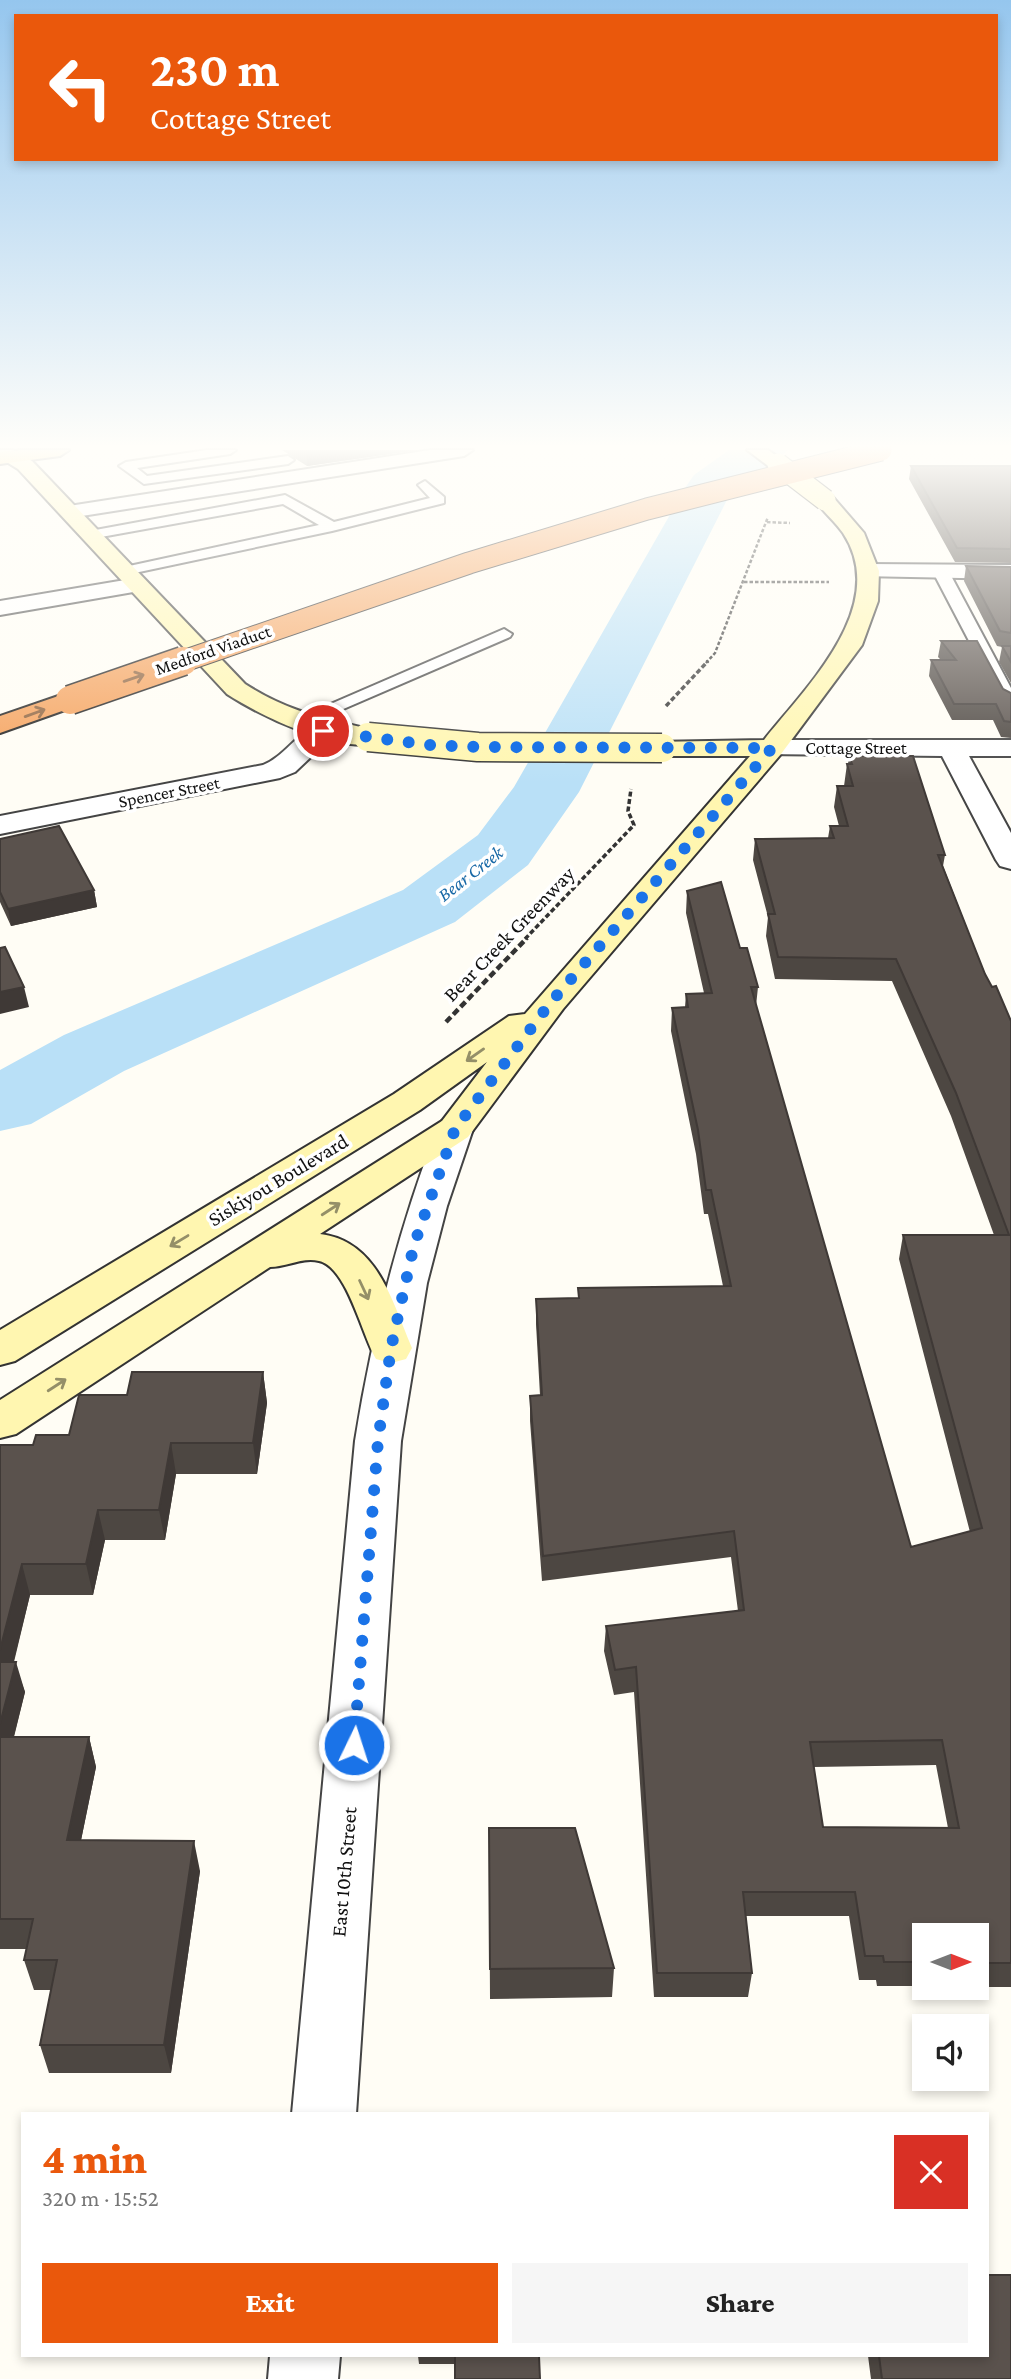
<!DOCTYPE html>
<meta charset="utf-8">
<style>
:root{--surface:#fff;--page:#f6f6f6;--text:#222;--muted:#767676;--accent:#ea580c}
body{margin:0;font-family:"Crimson Pro",serif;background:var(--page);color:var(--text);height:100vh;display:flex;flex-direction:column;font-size:26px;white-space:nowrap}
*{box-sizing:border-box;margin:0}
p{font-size:23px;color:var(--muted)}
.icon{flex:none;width:38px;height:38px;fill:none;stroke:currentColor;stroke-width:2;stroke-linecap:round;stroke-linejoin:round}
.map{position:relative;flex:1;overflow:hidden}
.details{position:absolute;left:21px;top:2112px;width:968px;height:245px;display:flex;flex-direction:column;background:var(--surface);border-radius:0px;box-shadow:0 4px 10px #0003}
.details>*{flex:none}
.guide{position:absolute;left:14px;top:14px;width:984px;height:147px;border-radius:0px;box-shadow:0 4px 10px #0003;background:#ea580c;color:#fff;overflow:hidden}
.needle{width:46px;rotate:90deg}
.buttons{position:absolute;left:912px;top:1923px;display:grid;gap:14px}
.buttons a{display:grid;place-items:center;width:77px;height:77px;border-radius:0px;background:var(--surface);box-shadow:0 4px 10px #0003;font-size:35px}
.pin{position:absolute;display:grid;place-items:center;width:60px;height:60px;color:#fff;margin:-30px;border:4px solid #fff;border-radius:50%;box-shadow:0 2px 7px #0007}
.me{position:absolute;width:77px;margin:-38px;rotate:4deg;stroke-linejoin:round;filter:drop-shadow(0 0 5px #0008)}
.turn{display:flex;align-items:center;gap:24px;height:147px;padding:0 21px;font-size:32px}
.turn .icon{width:91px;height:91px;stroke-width:2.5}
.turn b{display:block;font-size:49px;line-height:60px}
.round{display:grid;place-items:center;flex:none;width:74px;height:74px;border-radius:0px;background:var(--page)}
.overview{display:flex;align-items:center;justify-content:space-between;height:119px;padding:0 21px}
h1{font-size:42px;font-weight:800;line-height:52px;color:var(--accent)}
.action{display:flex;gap:14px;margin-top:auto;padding:14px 21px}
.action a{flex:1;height:80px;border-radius:0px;background:var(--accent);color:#fff;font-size:28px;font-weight:800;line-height:80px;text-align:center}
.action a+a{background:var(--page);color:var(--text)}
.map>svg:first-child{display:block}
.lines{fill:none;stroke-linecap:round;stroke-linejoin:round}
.river{fill:#b9e0f7;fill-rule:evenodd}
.lane-casing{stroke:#444;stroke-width:4}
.street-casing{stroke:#444;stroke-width:4}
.secondary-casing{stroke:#333;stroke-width:4}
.primary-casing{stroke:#222;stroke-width:4}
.highway-casing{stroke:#222;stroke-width:4}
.path-far2{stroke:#333;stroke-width:2.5;stroke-dasharray:3.5 2;stroke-linecap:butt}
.path-far1{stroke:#333;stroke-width:3.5;stroke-dasharray:5 2.5;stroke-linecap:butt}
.path{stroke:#333;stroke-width:4.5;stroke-dasharray:7 3.5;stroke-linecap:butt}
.lane{fill:#fff;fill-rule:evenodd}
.street{fill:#fff;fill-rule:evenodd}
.secondary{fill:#fff6b0;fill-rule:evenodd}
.primary{fill:#f9d66b;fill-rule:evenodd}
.highway{fill:#f5a25d;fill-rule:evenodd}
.secondary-bridge-far1-casing{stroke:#333;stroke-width:23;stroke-linecap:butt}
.secondary-bridge-casing{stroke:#333;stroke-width:31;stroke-linecap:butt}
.highway-bridge-far1-casing{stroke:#222;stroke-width:23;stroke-linecap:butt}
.highway-bridge-casing{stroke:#222;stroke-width:31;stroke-linecap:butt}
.secondary-bridge-far1{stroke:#fff6b0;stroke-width:21}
.secondary-bridge{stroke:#fff6b0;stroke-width:28}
.highway-bridge-far1{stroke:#f5a25d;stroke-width:21}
.highway-bridge{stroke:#f5a25d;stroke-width:28}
.wall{fill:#4d4742;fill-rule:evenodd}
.shaded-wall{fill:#3f3936}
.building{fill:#5a524d;stroke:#3f3936;stroke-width:2;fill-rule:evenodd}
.oneway{stroke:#8e613b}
.oneway2{stroke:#948f68}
.route{stroke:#1a73e8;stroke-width:12;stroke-dasharray:0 21.6}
.labels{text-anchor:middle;stroke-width:7;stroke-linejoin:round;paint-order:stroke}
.far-street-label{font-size:18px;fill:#111;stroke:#fff}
.far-water-label{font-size:19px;font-style:italic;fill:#1768a6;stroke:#fff}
.street-label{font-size:21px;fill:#111;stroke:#fff}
</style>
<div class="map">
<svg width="1011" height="2379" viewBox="0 0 1011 2379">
<rect width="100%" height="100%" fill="#fffdf5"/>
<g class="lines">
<path class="river" d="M 729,450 L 787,450 C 776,465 748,477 731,492 L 579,792 L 528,865 L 455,922 L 124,1071 L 31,1124 L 0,1131 L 0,1070 L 64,1035 L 403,890 L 478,835 L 514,787 L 687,485 L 694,475 Z"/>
<defs>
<path id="lane" d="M 207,450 L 236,450 L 230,454 L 137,468 L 147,476 L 288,456 L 294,460 L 288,464 L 144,484 L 119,466 L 126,462 Z
M 425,481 L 444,497 L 444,503 L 332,531 L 125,575 L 120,574 L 120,568 L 319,525 L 283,504 L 90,539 L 83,535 L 90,531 L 285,495 L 334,522 L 430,498 L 418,485 Z
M 941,567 L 949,572 L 1011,688 L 1011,709 L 1002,704 L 933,572 Z
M 504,629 L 512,634 L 510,637 L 304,726 L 298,727 L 289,722 Z"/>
<path id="street" d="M 430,450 L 473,450 L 464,456 L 69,518 L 59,512 L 69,506 Z
M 868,564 L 1011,565 L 1011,579 L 860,576 L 857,571 L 860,566 Z
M 137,578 L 148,585 L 145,590 L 0,615 L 0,601 Z
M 323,723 L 332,725 L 336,731 L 332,737 L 295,772 L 280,778 L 0,834 L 0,816 L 263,765 C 286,756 299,729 323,723 Z
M 772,740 L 1011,740 L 1011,756 L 969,756 L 1011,833 L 1011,869 L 1000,866 L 996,860 L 942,756 L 763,754 L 759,748 L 763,742 Z
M 455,1118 L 468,1121 L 473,1129 L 447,1206 L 427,1283 L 401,1441 L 356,2114 L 292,2114 L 355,1441 C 372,1334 398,1231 437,1129 L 442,1121 Z
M 270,2356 L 340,2356 L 338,2379 L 268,2379 Z"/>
<path id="secondary" d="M 0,450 L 13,450 L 32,461 L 245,684 C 292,714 325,718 377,731 L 381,737 L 377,743 C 337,753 261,716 227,694 L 18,469 L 0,458 Z
M 747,450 L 768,450 L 788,464 L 785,468 L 771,468 Z
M 825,494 L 832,496 L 864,533 L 879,571 L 878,601 L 862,645 L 781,754 L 563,1009 L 468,1137 L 320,1234 C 378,1241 392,1302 412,1348 L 406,1359 L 391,1363 L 376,1359 C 362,1335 347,1267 319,1261 C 302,1257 287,1267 270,1267 L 16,1434 L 0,1438 L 0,1400 L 442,1121 L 487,1062 L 420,1110 L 15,1361 L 0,1365 L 0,1330 L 394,1094 L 509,1016 L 525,1014 L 750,756 L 662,756 L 653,754 L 649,748 L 653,742 L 764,740 C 806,687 891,606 843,533 C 835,521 823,512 815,500 Z"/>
<path id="primary" d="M 20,450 L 69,450 L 60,456 L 0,464 L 0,452 Z"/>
<path id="highway" d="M 70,692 L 79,695 L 83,700 L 79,705 L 0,733 L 0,716 Z"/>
</defs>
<use href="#lane" class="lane-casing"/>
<use href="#street" class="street-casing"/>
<use href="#secondary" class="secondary-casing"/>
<use href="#primary" class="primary-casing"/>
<use href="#highway" class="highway-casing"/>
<path class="path-far2" d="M 767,522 L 790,523
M 744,582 L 829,582
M 706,663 L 715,653 L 768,517"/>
<path class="path-far1" d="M 666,706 L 708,661
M 525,939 L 634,825 L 628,811 L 631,789"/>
<path class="path" d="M 446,1022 L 527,938"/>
<use href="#lane" class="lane"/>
<use href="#street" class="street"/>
<use href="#secondary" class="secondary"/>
<use href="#primary" class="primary"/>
<use href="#highway" class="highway"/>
<defs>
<path id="secondary-bridge-far1" d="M 778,464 L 825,500"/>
<path id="secondary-bridge" d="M 368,737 L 478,747 L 662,748"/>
<path id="highway-bridge-far1" d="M 178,663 L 469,563 L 647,509 L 881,450"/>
<path id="highway-bridge" d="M 70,700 L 183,661"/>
</defs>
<use href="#secondary-bridge-far1" class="secondary-bridge-far1-casing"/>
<use href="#secondary-bridge" class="secondary-bridge-casing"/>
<use href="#highway-bridge-far1" class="highway-bridge-far1-casing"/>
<use href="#highway-bridge" class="highway-bridge-casing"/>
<use href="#secondary-bridge-far1" class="secondary-bridge-far1"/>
<use href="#secondary-bridge" class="secondary-bridge"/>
<use href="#highway-bridge-far1" class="highway-bridge-far1"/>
<use href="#highway-bridge" class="highway-bridge"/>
</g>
<path class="wall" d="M 282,450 L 417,450 L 307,466 Z
M 911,466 L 1011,466 L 1011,563 L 955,562 L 909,479 Z
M 966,566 L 1011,567 L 1011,683 L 999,662 L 1002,647 L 997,646 L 964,581 Z
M 941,641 L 1003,689 L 1011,693 L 1011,738 L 1001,737 L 993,720 L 952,720 L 929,676 L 931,660 L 941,660 L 938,657 Z
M 849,756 L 945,855 L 943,866 L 985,974 L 1011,1021 L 1011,1987 L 976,1987 L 976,1936 L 924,1936 L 924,1986 L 877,1986 L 876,1980 L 859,1980 L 849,1916 L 746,1916 L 752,1973 L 748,1997 L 654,1997 L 634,1692 L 614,1695 L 604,1651 L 606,1626 L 738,1611 L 731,1557 L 542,1581 L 530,1421 L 530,1396 L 540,1395 L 536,1324 L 536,1299 L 578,1298 L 578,1288 L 723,1286 L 708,1214 L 704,1214 L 696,1154 L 671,1031 L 672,1008 L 685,1007 L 686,994 L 704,993 L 686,913 L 687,891 L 740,948 L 758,987 L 756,1006 L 911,1547 L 970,1532 L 899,1259 L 903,1235 L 994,1235 L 951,1116 L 892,981 L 775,979 L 766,936 L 768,917 L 753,860 L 755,839 L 828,838 L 830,826 L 839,826 L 834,807 L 837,786 L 844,786 L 847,764 L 848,764 ZM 936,1765 L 948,1828 L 823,1827 L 814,1767 Z
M 0,839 L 94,890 L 97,907 L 11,926 L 0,902 Z
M 263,1372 L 267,1403 L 257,1474 L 176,1474 L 165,1540 L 105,1540 L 93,1595 L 30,1595 L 14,1662 L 25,1692 L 14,1737 L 89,1737 L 96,1767 L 81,1840 L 200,1871 L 171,2073 L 49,2073 L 40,2045 L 51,1990 L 34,1990 L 24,1960 L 27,1949 L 0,1949 L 0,1445 L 33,1445 L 69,1435 L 127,1395 Z
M 489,1828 L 614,1968 L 612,1997 L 490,1999 Z
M 418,2356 L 539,2356 L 455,2364 L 419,2364 Z
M 868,2356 L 987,2356 L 1011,2379 L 871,2379 Z"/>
<path class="shaded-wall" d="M 306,450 L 417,450 L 307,466 Z
M 94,890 L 97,907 L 11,926 L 8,909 Z
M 24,987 L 29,1007 L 0,1014 L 0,992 Z
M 263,1372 L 267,1403 L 257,1474 L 253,1443 Z
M 171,1443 L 176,1474 L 165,1540 L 159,1510 Z
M 98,1510 L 105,1540 L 93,1595 L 86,1564 Z
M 22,1564 L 30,1595 L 6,1692 L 0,1671 L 0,1650 Z
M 16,1662 L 25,1692 L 6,1767 L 0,1747 L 0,1724 Z
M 89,1737 L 96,1767 L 75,1870 L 67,1840 Z
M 194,1841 L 200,1871 L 171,2073 L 164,2045 Z"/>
<path class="building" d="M 911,466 L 1011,466 L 1011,549 L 957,548 Z
M 966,566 L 1011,567 L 1011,633 L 1000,631 Z
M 941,641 L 977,641 L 1003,689 L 1011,693 L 1011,722 L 1004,721 L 996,704 L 954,704 L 931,660 L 956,660 Z
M 1002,646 L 1011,646 L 1011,662 Z
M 849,756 L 913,756 L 945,855 L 938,855 L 985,974 L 992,987 L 996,986 L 1011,1021 L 1011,1963 L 976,1963 L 976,1936 L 924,1936 L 924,1962 L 884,1962 L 883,1956 L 865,1956 L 855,1892 L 743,1892 L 752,1973 L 657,1973 L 636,1667 L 615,1670 L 606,1626 L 744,1610 L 734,1531 L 543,1556 L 530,1396 L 542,1395 L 536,1299 L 579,1298 L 578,1288 L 731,1286 L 711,1190 L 706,1190 L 698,1130 L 672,1008 L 688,1007 L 686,994 L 712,993 L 687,891 L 721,882 L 740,948 L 747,948 L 758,987 L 751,987 L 911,1547 L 982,1528 L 903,1235 L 1009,1235 L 956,1093 L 896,959 L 778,957 L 768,914 L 775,914 L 755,839 L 834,838 L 830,826 L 848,826 L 837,786 L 853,786 L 847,764 L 852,764 ZM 942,1740 L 959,1828 L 823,1827 L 810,1742 Z
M 59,826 L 94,890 L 8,909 L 0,892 L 0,839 Z
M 5,947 L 24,987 L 0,992 L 0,948 Z
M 132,1372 L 263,1372 L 253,1443 L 171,1443 L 159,1510 L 98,1510 L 86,1564 L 22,1564 L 0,1650 L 0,1445 L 33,1445 L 36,1435 L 69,1435 L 79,1395 L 127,1395 Z
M 0,1662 L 16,1662 L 0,1724 Z
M 0,1737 L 89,1737 L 67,1840 L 194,1841 L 164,2045 L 40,2045 L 57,1960 L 24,1960 L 33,1919 L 0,1919 Z
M 489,1828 L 575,1828 L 614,1968 L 490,1969 Z
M 987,2275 L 1011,2275 L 1011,2379 L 882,2379 L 879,2356 L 987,2356 Z
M 455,2356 L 539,2356 L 540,2379 L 455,2379 Z"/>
<defs><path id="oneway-shaft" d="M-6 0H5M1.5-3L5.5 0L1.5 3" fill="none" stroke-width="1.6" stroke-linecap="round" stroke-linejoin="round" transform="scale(1.75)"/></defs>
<g class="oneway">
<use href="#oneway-shaft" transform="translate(134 678) rotate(-19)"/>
<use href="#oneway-shaft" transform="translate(35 713) rotate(-20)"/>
</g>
<g class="oneway2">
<use href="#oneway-shaft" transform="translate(475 1055) rotate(145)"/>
<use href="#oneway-shaft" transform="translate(331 1209) rotate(-33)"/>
<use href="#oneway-shaft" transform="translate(179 1241) rotate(149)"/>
<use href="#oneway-shaft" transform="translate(364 1290) rotate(65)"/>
<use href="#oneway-shaft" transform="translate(57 1385) rotate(-33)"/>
</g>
<linearGradient id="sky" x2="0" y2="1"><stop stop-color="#95c6ee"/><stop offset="0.57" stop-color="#fffefa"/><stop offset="1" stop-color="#fffefa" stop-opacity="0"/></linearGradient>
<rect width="1011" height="783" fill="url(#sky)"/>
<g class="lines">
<path class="route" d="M 323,731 L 430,745 L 478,747 L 772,748 L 551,1002 L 455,1129 L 414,1245 L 391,1348 L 378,1441 L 354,1745"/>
</g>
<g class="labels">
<g class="far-street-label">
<text transform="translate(213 650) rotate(-19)" y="6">Medford Viaduct</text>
<text x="856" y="754">Cottage Street</text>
<text transform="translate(169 792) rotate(-11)" y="6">Spencer Street</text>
</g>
<g class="far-water-label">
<text transform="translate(470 873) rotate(-38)" y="7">Bear Creek</text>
</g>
<g class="street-label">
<text transform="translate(509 934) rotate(-46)" y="7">Bear Creek Greenway</text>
<text transform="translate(278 1180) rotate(-31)" y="7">Siskiyou Boulevard</text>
<text transform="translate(344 1872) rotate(-85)" y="7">East 10th Street</text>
</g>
</g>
</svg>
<div class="buttons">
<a><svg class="needle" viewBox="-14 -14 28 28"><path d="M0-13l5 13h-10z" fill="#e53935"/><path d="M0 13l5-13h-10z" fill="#767676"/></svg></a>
<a><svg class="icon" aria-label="sound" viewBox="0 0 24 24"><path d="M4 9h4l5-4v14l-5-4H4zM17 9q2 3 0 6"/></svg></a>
</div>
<div class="pin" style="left:323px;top:731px;background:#d93025"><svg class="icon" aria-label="arrive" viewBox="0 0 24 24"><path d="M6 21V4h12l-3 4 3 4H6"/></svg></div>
<svg class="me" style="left:354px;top:1745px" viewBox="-20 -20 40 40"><circle r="17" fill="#1a73e8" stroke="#fff" stroke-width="3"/><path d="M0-11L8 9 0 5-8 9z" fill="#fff"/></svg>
<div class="guide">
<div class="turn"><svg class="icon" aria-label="left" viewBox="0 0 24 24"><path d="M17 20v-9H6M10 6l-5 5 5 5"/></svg><div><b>230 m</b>Cottage Street</div></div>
</div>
<section class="details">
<div class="overview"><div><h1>4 min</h1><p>320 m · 15:52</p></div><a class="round" style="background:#d93025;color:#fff"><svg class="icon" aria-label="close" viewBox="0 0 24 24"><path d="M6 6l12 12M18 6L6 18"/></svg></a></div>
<div class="action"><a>Exit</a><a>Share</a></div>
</section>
</div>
